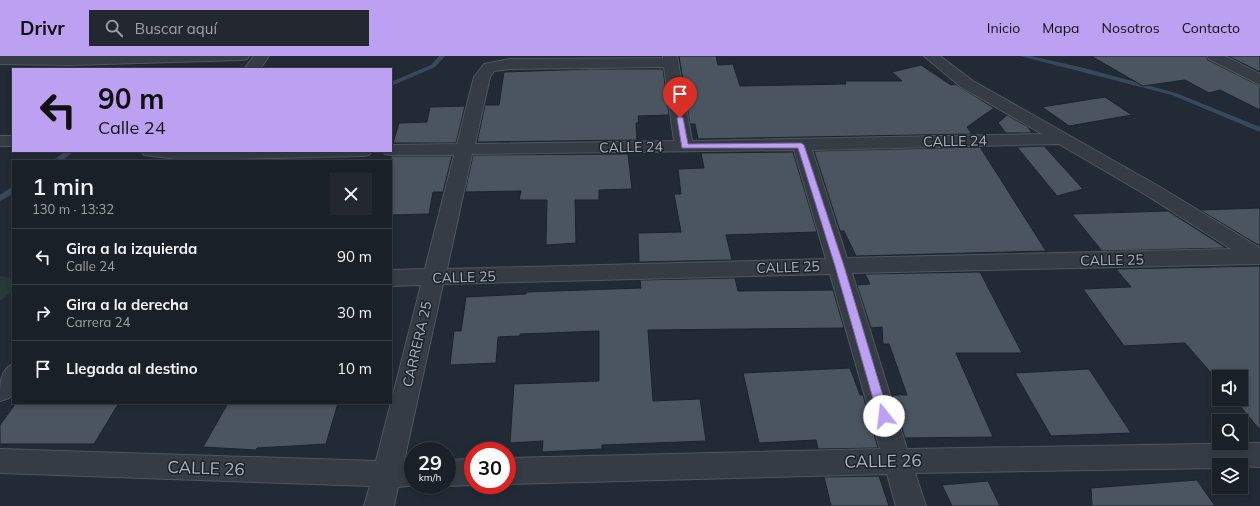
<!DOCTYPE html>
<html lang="es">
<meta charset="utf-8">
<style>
:root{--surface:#1a2028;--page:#232830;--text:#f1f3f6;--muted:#9fa3a8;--line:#383e45;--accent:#bca0f2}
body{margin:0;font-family:Mulish,sans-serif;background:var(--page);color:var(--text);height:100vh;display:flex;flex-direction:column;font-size:15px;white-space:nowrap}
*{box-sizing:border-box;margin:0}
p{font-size:13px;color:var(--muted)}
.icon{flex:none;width:22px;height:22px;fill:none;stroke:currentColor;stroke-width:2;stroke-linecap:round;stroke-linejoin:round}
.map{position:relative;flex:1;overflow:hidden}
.side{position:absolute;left:12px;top:104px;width:380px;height:244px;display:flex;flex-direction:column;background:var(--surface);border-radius:0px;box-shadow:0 2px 6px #0003,0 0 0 1px var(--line)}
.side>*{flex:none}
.banner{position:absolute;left:12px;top:12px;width:380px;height:84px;border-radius:0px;box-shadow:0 2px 6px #0003,0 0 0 1px var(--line);background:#bca0f2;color:#111;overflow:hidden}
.controls{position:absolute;left:1212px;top:314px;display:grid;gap:8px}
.controls a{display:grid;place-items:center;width:36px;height:36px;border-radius:0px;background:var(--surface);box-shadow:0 2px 6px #0003,0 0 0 1px var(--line);font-size:20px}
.speed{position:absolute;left:404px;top:386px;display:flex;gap:8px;font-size:20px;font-weight:700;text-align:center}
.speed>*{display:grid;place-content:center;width:52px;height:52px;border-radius:50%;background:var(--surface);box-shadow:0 2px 6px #0003,0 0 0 1px var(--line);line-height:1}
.speed small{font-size:10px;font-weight:400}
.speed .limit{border:6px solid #d22;background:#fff;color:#111}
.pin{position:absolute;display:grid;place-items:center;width:34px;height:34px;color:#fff;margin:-41px -17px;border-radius:50% 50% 50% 0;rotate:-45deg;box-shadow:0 0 4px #0007}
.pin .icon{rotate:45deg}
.me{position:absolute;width:44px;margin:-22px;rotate:344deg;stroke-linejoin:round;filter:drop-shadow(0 0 3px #0008)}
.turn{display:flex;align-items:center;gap:14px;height:84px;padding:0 20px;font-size:18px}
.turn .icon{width:52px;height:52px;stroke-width:2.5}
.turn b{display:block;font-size:28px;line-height:34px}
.round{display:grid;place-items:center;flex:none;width:42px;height:42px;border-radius:0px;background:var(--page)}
.summary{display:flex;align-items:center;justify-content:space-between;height:68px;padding:0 20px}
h1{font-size:24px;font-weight:600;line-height:30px}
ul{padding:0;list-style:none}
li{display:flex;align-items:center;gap:12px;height:56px;padding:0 20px;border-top:1px solid var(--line)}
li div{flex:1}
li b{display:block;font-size:15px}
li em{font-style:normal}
header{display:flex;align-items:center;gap:24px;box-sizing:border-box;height:56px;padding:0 20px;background:var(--accent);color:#111}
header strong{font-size:19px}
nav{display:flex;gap:22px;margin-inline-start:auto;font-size:14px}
.search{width:280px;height:36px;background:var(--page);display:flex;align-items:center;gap:10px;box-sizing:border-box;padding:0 14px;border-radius:0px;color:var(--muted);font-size:15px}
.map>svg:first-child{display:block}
.green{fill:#273838}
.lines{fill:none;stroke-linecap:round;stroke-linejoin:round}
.stream{fill:#39495d;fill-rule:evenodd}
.building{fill:#4a5560;stroke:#1c232c}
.street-casing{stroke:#4f5760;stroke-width:2}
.street{fill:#353c45;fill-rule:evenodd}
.route{fill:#bca0f2;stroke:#7a689d}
.labels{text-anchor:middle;stroke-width:3;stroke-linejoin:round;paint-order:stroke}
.street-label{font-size:14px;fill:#afb7c2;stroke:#1a212a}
.near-street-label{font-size:17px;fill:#afb7c2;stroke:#1a212a}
</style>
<header>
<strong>Drivr</strong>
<div class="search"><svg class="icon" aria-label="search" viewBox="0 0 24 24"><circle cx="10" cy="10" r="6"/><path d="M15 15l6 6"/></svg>Buscar aquí</div>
<nav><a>Inicio</a><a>Mapa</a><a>Nosotros</a><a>Contacto</a></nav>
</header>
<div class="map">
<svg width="1260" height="450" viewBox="0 0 1260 450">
<rect width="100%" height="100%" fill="#222a35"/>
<path class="green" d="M 0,220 L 13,222 L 13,234 L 0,245 Z"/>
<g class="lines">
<path class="stream" d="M 439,0 L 445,0 L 435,11 L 391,30 L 391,26 L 431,9 Z
M 1020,0 L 1031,0 L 1084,12 L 1176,37 L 1260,71 L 1260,76 L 1172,39 Z
M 66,95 L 75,95 L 61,105 L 52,105 Z
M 10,132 L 13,132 L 13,138 L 0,145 L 0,139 Z"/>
</g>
<path class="building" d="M 679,0 L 716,0 L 718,9 L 733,8 L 740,30 L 846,28 L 845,25 L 902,25 L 892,16 L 921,9 L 951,29 L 955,28 L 994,52 L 967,71 L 972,78 L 698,83 L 695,68 L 690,68 Z
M 1091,0 L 1206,0 L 1208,4 L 1260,30 L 1260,54 L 1220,34 L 1209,37 L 1185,24 L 1143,30 Z
M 1228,0 L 1260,0 L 1260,16 Z
M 590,13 L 663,13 L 669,59 L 638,60 L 639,67 L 636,67 L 637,84 L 477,86 L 485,49 L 499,49 L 504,16 Z
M 1105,41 L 1132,59 L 1069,70 L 1042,51 Z
M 465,50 L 456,87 L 393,87 L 399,67 L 427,66 L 430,51 Z
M 1007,59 L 1028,71 L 1032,77 L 1006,77 L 998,67 Z
M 1044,90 L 1083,133 L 1057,140 L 1017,91 Z
M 980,91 L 1046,195 L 856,200 L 844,175 L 840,175 L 814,95 Z
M 793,96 L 817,176 L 726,179 L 732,204 L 639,206 L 638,177 L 681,176 L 674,138 L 681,138 L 678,113 L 704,112 L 701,97 Z
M 628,98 L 632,133 L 599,134 L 599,144 L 575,144 L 576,187 L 546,189 L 547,144 L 519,144 L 521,135 L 465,136 L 473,99 Z
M 391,100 L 452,100 L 443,136 L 433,136 L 429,158 L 391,159 Z
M 1260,152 L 1260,190 L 1200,154 Z
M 1168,155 L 1226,192 L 1102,195 L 1072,158 Z
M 1260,210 L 1260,374 L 1234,343 L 1241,343 L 1241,321 L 1219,321 L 1219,326 L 1185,287 L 1124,290 L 1083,233 L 1131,231 L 1116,213 Z
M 980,216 L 1022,297 L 956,297 L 993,381 L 905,382 L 892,339 L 907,339 L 889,288 L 883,288 L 882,271 L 871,272 L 857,229 L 870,228 L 865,218 Z
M 735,222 L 738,235 L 833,234 L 844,272 L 648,274 L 653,345 L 700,343 L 706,385 L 602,389 L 602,393 L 542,396 L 543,385 L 510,387 L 514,328 L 599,325 L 599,275 L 520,278 L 520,280 L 498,281 L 496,307 L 450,309 L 454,275 L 461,275 L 466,241 L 526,238 L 526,236 L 641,232 L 640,224 Z
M 850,312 L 860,339 L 863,339 L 878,392 L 818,393 L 816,384 L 759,387 L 743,317 Z
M 1089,313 L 1131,377 L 1051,380 L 1015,317 Z
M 16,347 L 119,347 L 94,388 L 0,388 L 0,369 Z
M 228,347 L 298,348 L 338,347 L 326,388 L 257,392 L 256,394 L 203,391 Z
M 879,420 L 889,450 L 831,450 L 824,421 Z
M 1197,424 L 1215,450 L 1092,450 L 1091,432 Z
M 988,425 L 1000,450 L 952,450 L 942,429 Z"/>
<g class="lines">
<defs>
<path id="street" d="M 0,0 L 249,0 L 247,3 L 242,4 L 71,9 L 0,8 Z
M 254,0 L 269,0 L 260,13 L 244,13 Z
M 663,0 L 677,0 L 692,85 L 1042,78 L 961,31 L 924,0 L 940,0 L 973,25 L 1160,131 L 1260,192 L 1260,208 L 1258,208 L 852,217 L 907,393 L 1260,387 L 1260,411 L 1219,409 L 1219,412 L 915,417 L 926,450 L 896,450 L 887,418 L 507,428 L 507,402 L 880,393 L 830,218 L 443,228 L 404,405 L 413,405 L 413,429 L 417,429 L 398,431 L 394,450 L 364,450 L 370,430 L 0,417 L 0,393 L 376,405 L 421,229 L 391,230 L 391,214 L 425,213 L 454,99 L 391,99 L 385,98 L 383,95 L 391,95 L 391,89 L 457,88 L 474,21 L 484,8 L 510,3 L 663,2 ZM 664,11 L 674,85 L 475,88 L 490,21 L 494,15 L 510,13 ZM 1059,88 L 1146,139 L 1231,193 L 847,202 L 812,94 ZM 794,94 L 826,203 L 447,213 L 472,98 Z
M 1207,0 L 1225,0 L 1260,18 L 1260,29 L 1209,3 Z
M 0,80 L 13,80 L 13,90 L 0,90 Z
M 141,95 L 372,95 L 369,99 L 363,100 L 186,104 L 144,99 Z
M 13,308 L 13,337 L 9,342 L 0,345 C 0,328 0,314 13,308 Z
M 473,403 L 473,429 L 447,430 L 445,429 L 447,429 L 447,404 Z"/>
</defs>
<use href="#street" class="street-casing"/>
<use href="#street" class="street"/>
</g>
<path class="route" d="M 680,60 L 683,62 L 688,88 L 801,87 L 804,89 L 844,210 L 889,360 L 888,363 L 880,363 L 878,360 L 835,210 L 798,92 L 682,92 L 677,62 Z"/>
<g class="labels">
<g class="street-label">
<text transform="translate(955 85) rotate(-1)" y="5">CALLE 24</text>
<text transform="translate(631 91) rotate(-1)" y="5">CALLE 24</text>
<text transform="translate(1112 204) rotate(-1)" y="5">CALLE 25</text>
<text transform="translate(788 211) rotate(-2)" y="5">CALLE 25</text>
<text transform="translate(464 221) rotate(-2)" y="5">CALLE 25</text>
<text transform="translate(417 288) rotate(-77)" y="5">CARRERA 25</text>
</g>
<g class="near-street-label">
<text transform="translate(883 405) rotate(-1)" y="6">CALLE 26</text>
<text transform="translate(206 412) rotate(2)" y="6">CALLE 26</text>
</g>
</g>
</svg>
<div class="controls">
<a><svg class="icon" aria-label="sound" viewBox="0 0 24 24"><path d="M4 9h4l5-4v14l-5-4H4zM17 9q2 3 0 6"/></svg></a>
<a><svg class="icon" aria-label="search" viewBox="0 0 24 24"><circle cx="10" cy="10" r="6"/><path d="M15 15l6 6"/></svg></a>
<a><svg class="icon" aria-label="layers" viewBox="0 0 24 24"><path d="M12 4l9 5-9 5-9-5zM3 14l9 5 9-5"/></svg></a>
</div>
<div class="speed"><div>29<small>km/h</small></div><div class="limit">30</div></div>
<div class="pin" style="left:680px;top:62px;background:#d93025"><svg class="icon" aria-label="arrive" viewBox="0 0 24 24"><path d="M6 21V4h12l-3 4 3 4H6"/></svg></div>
<svg class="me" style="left:884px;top:360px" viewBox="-20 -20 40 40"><circle r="19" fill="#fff"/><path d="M0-13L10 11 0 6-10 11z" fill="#bca0f2"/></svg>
<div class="banner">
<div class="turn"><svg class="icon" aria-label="left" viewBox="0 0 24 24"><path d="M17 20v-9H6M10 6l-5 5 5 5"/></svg><div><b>90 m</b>Calle 24</div></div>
</div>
<section class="side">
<div class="summary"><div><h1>1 min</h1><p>130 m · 13:32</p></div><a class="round"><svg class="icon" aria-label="close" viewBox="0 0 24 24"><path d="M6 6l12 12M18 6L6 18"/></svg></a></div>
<ul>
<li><svg class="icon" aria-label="left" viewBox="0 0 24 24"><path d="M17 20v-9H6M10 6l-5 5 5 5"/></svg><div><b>Gira a la izquierda</b><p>Calle 24</p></div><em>90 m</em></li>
<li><svg class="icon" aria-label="right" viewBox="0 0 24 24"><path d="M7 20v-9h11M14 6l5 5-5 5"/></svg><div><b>Gira a la derecha</b><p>Carrera 24</p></div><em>30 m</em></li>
<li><svg class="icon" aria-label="arrive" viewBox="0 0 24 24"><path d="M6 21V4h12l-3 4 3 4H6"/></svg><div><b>Llegada al destino</b></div><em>10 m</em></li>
</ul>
</section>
</div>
